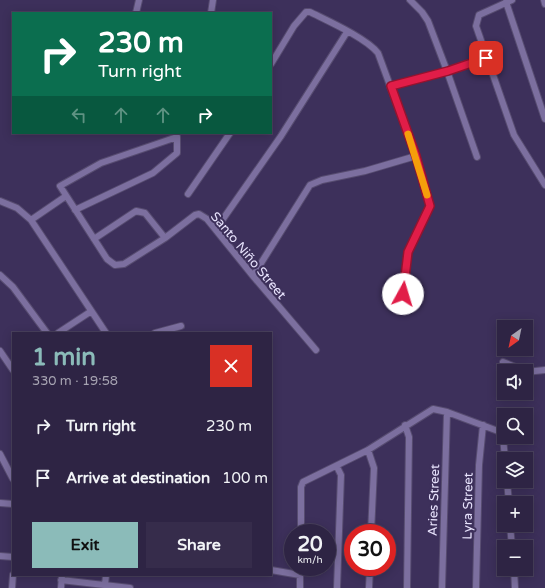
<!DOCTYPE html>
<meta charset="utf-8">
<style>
:root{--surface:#2e2444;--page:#362c4b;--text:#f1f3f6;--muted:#a7a4b2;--line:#49415d;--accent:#8bbbb9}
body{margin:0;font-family:"Varela Round",sans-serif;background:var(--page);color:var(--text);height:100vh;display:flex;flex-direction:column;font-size:15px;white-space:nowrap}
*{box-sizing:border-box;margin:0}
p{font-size:13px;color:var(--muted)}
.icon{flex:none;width:22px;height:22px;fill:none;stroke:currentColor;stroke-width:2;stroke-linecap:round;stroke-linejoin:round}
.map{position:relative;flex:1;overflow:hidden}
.panel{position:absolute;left:12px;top:332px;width:260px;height:244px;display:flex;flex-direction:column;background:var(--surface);border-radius:0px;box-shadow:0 2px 10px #0003,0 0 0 1px var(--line)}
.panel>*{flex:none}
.banner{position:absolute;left:12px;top:12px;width:260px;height:122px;border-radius:0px;box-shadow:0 2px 10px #0003,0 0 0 1px var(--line);background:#0b6e4f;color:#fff;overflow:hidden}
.needle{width:26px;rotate:213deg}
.tools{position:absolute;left:497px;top:320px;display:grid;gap:8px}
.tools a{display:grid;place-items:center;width:36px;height:36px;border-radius:0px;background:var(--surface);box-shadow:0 2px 10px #0003,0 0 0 1px var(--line);font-size:20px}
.speed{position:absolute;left:284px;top:524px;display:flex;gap:8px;font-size:20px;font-weight:700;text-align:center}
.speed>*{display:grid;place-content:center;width:52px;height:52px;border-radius:50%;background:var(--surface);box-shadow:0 2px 10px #0003,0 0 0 1px var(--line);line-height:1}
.speed small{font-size:10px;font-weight:400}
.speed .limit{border:6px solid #d22;background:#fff;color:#111}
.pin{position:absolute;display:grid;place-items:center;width:34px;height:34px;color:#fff;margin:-17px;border-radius:8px;box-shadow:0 2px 6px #0006}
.me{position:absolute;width:44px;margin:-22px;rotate:6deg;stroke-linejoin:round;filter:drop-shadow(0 0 3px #0008)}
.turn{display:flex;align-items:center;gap:14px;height:84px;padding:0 20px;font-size:18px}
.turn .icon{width:52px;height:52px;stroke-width:2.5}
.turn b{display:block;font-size:28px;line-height:34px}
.lanes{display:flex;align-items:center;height:38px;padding:0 20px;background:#0003;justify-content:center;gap:20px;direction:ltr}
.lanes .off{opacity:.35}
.round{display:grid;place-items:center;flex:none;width:42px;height:42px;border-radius:0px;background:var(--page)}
.headline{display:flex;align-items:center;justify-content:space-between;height:68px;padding:0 20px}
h1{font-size:24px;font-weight:700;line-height:30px;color:var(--accent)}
.action{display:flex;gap:8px;margin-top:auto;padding:8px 20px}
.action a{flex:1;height:46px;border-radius:0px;background:var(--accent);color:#111;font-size:16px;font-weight:700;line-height:46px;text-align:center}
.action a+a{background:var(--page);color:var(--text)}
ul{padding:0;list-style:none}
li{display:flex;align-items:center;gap:12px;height:52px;padding:0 20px}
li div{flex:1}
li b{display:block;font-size:15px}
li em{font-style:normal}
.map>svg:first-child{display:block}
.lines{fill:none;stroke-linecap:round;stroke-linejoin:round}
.minor-casing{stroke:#574c70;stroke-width:8}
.minor{stroke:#7c6f9f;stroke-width:6}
.route-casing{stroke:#92132f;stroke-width:10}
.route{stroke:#e11d48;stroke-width:7}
.slow{stroke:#f59e0b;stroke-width:7}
.labels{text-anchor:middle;stroke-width:4;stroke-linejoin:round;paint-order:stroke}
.street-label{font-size:13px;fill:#e7e2fc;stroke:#3d305b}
</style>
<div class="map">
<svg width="545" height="588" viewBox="0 0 545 588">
<rect width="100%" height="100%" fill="#3d305b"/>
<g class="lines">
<defs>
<path id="minor" d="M 410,0 L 422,12 L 428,21 L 447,71 L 477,157
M 512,0 L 479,15 L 476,26 L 514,135 L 545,185
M 544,0 L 545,4
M 506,2 L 545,119
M 136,13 L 139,0
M 211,13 L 213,0
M 271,64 L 294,26 L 306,12 L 310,12 C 328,21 366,38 378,53 L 416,156 L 430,206 L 408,252 L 403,294
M 391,86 L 447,71 L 486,57
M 176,133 L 177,137 L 101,163 L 60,186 L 107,259 L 115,265 L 124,264 L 165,238 L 195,215 L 199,214 L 207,219 L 253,276 L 316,350
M 188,194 L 230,133
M 0,201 L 17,208 L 31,220 L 106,333
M 75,210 L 153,173 L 177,153 L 177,137
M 31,220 L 66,196
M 216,229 L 281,136 L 347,32
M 94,239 L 136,211 L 145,213 L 165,238
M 0,275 L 13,287 L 47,333
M 253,276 L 310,185 L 322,180 L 365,171 L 416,156
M 58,333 L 90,312
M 155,333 L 181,326
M 0,351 L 13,370
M 503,362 L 525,371
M 526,372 L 545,370
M 405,425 L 409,437 L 407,588
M 368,450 L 374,468 L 371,533
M 0,454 L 13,479
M 337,467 L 341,475 L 337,588
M 507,481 L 509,503
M 0,503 L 13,504
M 510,525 L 512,547
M 301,533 L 301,487 L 303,482 L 368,450 L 433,409 L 447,412 L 498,431 L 503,437 L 505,459
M 0,556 L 13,557
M 514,569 L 515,588
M 271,570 L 300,575
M 61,580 L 130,588
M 105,585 L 106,575
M 12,588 L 13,575
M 61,588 L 62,575
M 300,588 L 300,567
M 369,588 L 370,567
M 442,588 L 447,412
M 476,588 L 479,465 L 483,425"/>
</defs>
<use href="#minor" class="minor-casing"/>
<use href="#minor" class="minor"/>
</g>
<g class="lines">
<defs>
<path id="route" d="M 403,294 L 408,252 L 430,206 L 416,156 L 391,86 L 448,71 L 486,58"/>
</defs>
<use href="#route" class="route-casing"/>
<use href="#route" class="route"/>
<path class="slow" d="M 408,134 L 427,195"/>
</g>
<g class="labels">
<g class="street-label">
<text transform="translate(249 255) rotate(50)" y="5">Santo Niño Street</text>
<text transform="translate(433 500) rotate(-88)" y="5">Aries Street</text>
<text transform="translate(467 506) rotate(-89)" y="5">Lyra Street</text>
</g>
</g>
</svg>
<div class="tools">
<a><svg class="needle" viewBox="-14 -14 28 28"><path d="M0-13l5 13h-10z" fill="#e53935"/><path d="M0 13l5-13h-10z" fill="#a7a4b2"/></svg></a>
<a><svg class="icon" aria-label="sound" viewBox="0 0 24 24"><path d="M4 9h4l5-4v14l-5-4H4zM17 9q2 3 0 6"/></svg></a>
<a><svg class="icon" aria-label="search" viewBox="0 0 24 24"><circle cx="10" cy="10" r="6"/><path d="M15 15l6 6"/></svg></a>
<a><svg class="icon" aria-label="layers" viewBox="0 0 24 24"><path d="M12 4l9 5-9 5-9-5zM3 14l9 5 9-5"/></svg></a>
<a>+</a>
<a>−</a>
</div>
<div class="speed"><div>20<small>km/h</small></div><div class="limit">30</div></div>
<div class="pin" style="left:486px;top:58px;background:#d93025"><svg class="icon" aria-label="arrive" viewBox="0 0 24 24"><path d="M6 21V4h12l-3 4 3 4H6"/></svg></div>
<svg class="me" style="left:403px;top:294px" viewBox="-20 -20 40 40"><circle r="19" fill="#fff"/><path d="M0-13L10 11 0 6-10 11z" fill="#e11d48"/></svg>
<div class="banner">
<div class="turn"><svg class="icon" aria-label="right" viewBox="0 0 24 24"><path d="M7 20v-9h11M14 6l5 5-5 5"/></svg><div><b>230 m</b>Turn right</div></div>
<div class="lanes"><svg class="icon off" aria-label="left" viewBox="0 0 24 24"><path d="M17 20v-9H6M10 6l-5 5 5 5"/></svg><svg class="icon off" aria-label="ahead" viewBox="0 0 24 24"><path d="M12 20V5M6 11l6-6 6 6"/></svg><svg class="icon off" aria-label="ahead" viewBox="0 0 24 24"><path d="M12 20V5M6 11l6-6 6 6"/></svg><svg class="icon" aria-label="right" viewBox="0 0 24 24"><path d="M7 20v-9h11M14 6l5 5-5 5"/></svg></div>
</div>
<section class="panel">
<div class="headline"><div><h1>1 min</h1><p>330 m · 19:58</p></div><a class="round" style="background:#d93025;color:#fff"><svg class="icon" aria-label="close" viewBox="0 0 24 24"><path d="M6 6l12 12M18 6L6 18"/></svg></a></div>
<ul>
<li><svg class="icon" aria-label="right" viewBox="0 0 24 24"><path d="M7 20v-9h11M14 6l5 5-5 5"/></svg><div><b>Turn right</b></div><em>230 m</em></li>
<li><svg class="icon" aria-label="arrive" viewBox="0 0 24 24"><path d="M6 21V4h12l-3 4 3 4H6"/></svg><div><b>Arrive at destination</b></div><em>100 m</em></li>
</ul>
<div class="action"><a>Exit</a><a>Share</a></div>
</section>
</div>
